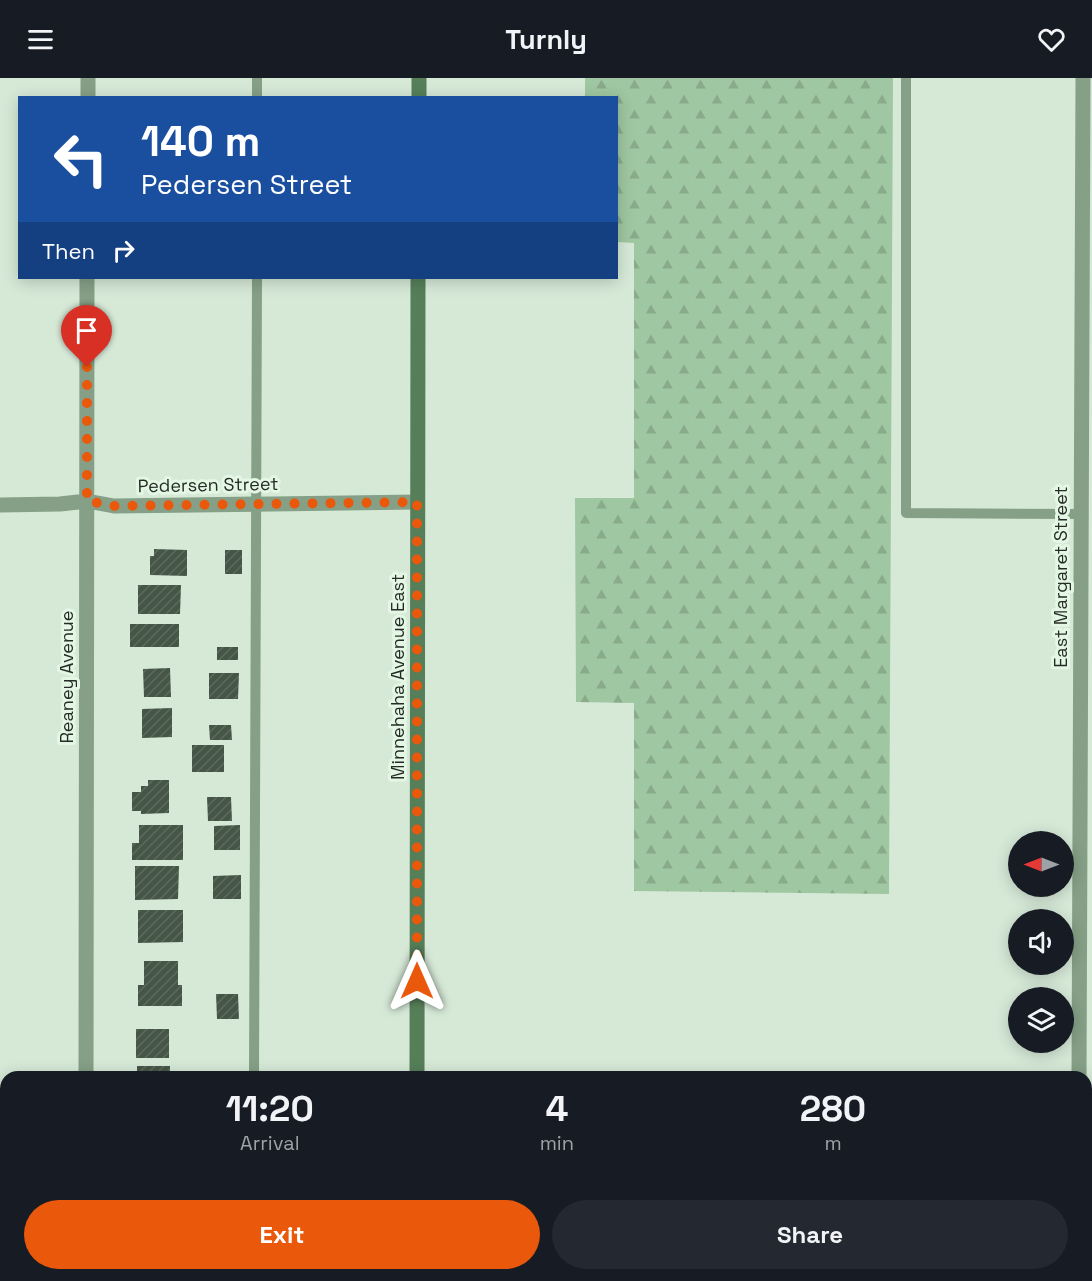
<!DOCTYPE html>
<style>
:root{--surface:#171b24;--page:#242831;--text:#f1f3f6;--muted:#9ea1a6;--accent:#ea580c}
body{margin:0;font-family:"Space Grotesk",sans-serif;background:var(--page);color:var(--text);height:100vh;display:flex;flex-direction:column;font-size:22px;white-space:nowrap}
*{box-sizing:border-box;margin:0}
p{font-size:20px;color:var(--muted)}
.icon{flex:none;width:33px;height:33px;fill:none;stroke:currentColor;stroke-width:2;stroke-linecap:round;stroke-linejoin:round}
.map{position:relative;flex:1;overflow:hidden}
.side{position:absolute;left:0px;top:993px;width:1092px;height:210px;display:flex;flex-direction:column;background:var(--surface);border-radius:18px 18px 0 0;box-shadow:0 3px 15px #0003}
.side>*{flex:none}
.guide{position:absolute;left:18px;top:18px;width:600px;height:183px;border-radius:0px;box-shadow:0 3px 15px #0003;background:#1a4fa0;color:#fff;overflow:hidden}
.needle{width:39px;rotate:270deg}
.fabs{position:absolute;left:1008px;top:753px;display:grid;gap:12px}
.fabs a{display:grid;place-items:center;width:66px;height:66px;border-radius:50%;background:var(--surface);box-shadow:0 3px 15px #0003;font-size:30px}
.pin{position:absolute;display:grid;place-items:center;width:51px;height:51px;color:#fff;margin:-62px -26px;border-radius:50% 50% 50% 0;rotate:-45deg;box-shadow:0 0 6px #0007}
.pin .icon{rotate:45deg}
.me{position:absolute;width:66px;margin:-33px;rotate:0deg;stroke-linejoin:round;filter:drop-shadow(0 0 4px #0008)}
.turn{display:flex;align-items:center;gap:21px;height:126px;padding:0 24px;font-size:27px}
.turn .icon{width:78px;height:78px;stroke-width:2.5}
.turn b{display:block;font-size:42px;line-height:51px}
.then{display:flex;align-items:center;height:57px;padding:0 24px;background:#0003;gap:12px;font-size:22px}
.eta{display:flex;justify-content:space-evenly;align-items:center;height:102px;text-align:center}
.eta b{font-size:36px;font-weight:800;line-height:42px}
.cta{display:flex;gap:12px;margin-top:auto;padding:12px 24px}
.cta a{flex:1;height:69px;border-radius:36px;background:var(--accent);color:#fff;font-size:24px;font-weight:800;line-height:69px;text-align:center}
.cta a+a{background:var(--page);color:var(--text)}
header{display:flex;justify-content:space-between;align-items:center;height:78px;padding:0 24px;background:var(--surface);font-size:27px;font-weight:800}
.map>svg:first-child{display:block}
.built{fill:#c6dec7}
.forest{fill:url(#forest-firs)}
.building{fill:url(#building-hatch)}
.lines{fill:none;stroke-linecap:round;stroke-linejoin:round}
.service{stroke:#85a086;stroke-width:10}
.minor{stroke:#85a086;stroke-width:15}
.tertiary{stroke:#85a086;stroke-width:15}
.secondary{stroke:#567f59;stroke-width:15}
.route{stroke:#ea580c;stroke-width:10;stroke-dasharray:0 18}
.labels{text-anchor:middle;stroke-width:6;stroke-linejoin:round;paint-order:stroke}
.street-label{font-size:18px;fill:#252c26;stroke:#e4f7e4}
</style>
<header><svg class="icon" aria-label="menu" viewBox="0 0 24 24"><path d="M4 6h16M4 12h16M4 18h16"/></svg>Turnly<svg class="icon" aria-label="heart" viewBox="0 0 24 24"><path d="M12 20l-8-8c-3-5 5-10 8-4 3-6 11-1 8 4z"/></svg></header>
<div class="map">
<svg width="1092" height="1203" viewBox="0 0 1092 1203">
<defs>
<pattern id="forest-firs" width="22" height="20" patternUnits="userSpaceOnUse" patternTransform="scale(1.5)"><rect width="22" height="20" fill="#9fc7a1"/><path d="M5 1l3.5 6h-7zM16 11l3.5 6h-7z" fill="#89ab8a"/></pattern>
<pattern id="building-hatch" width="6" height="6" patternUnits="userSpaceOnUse" patternTransform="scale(1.5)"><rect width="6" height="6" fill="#455546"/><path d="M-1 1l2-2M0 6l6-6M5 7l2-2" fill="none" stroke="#5d6a5e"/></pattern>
</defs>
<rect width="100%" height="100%" fill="#d6e9d7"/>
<path class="built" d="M 740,1197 L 1034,1197 L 1034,1203 L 740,1203 Z"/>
<path class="forest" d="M 585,0 L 893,0 L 889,816 L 634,813 L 634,625 L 576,624 L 575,420 L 634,420 L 634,165 L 617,164 L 616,20 L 585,19 Z"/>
<path class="building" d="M 154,471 L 187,472 L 187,498 L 150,497 L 150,478 L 154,478 Z
M 225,472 L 242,472 L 242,496 L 225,496 Z
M 138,507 L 181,507 L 180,536 L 138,536 Z
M 130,546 L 179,546 L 179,569 L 130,569 Z
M 217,569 L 238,569 L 238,582 L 217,582 Z
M 170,590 L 171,619 L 144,619 L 143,591 Z
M 209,595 L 239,595 L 238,621 L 209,621 Z
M 172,630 L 172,659 L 142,660 L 142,631 Z
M 209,647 L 231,647 L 232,662 L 210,662 Z
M 192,667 L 224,667 L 224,694 L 192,694 Z
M 148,702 L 169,702 L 169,735 L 141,736 L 141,733 L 132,733 L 132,714 L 141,714 L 141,708 L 148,708 Z
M 207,719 L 231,719 L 232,743 L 208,743 Z
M 139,747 L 183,747 L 183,782 L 132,782 L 132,765 L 139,765 Z
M 240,747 L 240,772 L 214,772 L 214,748 Z
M 135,788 L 179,788 L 178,821 L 135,822 Z
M 241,797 L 241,821 L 213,821 L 213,798 Z
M 138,832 L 183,832 L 183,864 L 138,865 Z
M 144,883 L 178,883 L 178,907 L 182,907 L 182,928 L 138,928 L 138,907 L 144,907 Z
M 216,916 L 238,916 L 239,941 L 217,941 Z
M 136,951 L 169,951 L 169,980 L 136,980 Z
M 137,988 L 170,988 L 170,999 L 137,999 Z"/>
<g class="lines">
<path class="service" d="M 906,0 L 906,435 L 1081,436
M 257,20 L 257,0
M 254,999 L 257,200"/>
<path class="minor" d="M 88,20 L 88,0
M 0,427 L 60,426 L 87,423 L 114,428 L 417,424
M 86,999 L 87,200
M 1079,999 L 1083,0
M 78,1203 L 78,1197
M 1078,1203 L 1078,1197"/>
<path class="tertiary" d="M 0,1093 L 6,1093
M 1086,1093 L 1092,1093"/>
<path class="secondary" d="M 419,20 L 419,0
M 417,999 L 418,200
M 416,1203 L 416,1197"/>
</g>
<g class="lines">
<path class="route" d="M 87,289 L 87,423 L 114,428 L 417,424 L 417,903"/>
</g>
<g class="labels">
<g class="street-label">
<text transform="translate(208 407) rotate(-1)" y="6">Pedersen Street</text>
<text transform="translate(1061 499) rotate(-90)" y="6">East Margaret Street</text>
<text transform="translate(67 599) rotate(-90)" y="6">Reaney Avenue</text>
<text transform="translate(398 599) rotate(-90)" y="6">Minnehaha Avenue East</text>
</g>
</g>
</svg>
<div class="fabs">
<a><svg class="needle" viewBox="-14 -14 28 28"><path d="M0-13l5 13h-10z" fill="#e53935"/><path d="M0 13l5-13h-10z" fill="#9ea1a6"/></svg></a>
<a><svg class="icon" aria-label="sound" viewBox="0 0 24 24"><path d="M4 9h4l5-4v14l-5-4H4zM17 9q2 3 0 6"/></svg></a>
<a><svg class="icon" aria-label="layers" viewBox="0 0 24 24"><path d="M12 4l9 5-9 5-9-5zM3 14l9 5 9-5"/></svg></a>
</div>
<div class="pin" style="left:87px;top:289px;background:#d93025"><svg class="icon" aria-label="arrive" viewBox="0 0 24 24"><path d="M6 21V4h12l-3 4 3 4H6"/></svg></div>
<svg class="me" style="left:417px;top:903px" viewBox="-20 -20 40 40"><path d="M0-17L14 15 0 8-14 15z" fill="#ea580c" stroke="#fff" stroke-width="4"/></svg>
<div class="guide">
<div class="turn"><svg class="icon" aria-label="left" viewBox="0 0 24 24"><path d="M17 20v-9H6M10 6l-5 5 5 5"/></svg><div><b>140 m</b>Pedersen Street</div></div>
<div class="then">Then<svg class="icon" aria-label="right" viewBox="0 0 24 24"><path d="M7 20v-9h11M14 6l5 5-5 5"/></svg></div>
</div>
<section class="side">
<div class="eta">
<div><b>11:20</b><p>Arrival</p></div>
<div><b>4</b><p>min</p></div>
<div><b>280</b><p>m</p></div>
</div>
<div class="cta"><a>Exit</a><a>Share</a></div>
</section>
</div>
